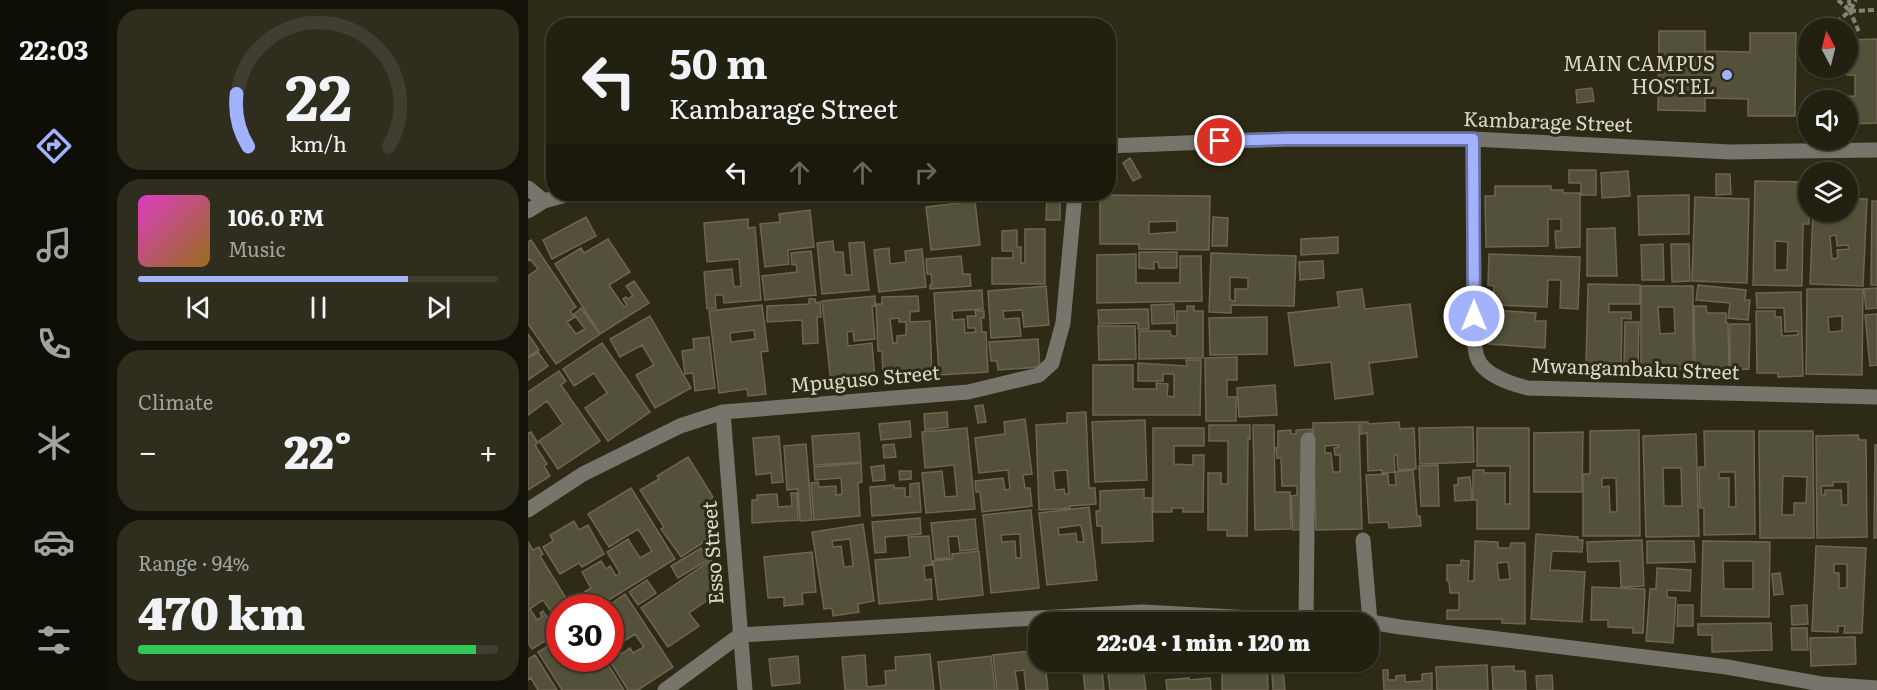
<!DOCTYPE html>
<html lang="en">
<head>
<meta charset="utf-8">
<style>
	body { margin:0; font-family:Literata,serif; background:#2e2d1e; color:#f1f3f6; height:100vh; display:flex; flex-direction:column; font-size:22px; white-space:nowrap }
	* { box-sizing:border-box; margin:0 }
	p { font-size:20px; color:#a2a39f }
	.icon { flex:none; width:33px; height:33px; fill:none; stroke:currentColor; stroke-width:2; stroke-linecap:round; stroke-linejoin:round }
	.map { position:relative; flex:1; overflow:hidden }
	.drawer { display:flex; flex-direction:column; gap:9px; padding:9px; background:#131209; width:420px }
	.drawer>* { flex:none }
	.guide { position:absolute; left:18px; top:18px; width:570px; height:183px; border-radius:24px; box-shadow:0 2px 4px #0004,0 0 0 2px #3f3e30; background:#222010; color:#f1f3f6; overflow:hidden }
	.needle { width:39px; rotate:353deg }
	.tools { position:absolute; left:1270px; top:18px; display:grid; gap:12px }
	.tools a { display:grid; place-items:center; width:60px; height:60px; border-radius:50%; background:#222010; box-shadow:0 2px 4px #0004,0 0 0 2px #3f3e30; font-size:30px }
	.speed { position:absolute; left:18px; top:594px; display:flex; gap:12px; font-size:30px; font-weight:700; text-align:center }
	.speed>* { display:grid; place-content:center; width:78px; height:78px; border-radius:50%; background:#222010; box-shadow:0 2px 4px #0004,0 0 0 2px #3f3e30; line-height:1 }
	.speed .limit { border:9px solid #d22; background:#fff; color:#111 }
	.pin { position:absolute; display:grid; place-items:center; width:51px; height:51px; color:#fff; margin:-26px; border:3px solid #fff; border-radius:50%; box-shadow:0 2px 6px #0007 }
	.me { position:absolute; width:66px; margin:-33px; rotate:0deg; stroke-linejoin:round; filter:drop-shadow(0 0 4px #0008) }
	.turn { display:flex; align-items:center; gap:21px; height:126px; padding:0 24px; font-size:27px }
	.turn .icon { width:78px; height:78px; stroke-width:2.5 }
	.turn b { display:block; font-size:42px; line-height:51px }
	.lanes { display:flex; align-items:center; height:57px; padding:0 24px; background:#0003; justify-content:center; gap:30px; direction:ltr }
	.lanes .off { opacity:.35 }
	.big { font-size:45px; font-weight:800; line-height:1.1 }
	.drawer .tile { flex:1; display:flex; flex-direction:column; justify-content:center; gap:9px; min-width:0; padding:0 21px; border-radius:24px; background:#2e2d1e }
	.drawer .dial { align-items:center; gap:0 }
	.dial svg { height:156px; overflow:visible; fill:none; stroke:#3f3e30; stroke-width:7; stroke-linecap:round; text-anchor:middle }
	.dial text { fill:#f1f3f6; stroke:none }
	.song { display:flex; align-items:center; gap:18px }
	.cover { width:72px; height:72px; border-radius:9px; background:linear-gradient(135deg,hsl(310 70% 55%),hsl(40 70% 35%)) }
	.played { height:6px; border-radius:3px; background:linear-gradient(90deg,#a3b2fd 75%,#3f3e30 75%) }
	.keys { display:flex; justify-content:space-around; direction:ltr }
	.heat { display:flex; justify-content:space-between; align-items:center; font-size:33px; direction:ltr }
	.charge { height:9px; border-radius:4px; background:linear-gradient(90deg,#34c759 94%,#3f3e30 0) }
	.trip { position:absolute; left:500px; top:612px; width:351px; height:60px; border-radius:24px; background:#222010; box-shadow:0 2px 4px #0004,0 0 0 2px #3f3e30; font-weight:800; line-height:60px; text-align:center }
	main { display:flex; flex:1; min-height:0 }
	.tabs { display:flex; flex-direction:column; width:108px; justify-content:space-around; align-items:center; background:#0e0d06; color:#a2a39f }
	.tabs .icon { width:42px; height:42px }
	.tabs .selected { color:#a3b2fd }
	.tabs b { font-size:27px; color:#f1f3f6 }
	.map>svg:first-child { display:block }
</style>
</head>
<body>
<main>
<nav class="tabs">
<b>22:03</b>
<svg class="icon selected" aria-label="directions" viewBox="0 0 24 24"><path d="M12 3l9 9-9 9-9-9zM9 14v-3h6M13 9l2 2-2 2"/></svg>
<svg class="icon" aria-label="music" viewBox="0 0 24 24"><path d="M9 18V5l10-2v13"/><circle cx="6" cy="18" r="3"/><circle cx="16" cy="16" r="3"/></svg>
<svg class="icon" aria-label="phone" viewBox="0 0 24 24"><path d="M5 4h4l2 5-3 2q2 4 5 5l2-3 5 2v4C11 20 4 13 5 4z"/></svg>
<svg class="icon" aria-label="climate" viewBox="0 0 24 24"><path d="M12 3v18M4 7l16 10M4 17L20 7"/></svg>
<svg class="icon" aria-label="car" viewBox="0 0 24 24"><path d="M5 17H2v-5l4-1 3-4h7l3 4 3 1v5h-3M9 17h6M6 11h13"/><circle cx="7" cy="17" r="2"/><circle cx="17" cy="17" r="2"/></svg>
<svg class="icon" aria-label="filters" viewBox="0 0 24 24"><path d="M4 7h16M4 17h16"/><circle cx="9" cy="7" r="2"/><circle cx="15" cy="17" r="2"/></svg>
</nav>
<section class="drawer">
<div class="tile dial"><svg viewBox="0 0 100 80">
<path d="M14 69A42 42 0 1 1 86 69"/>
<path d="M14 69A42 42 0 0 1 8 42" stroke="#a3b2fd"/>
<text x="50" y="56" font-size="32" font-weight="700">22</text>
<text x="50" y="72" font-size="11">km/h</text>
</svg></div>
<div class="tile">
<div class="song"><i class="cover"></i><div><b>106.0 FM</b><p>Music</p></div></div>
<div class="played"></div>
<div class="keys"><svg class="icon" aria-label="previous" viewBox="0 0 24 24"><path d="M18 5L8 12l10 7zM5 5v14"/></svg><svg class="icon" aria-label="pause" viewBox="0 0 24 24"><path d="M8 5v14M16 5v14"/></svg><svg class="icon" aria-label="next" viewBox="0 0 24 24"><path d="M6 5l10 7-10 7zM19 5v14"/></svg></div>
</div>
<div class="tile"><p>Climate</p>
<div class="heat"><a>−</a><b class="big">22°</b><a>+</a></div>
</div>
<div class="tile"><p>Range · 94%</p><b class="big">470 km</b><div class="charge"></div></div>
</section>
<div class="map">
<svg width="1349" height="690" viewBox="0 0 1349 690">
	<rect width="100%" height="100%" fill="#2d2a15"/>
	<path fill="#54513a" stroke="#6b6750" stroke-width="1.5" fill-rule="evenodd" d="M1131,31H1177V51L1222,52V33H1268L1267,116H1220V99L1177,98V111L1130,110Z
		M1349,39V123L1320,124V100H1295V97L1327,96V75H1319L1320,40Z
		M1064,88L1066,101L1049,103L1048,90Z
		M602,158L613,177L605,181L595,163Z
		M1041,170H1068V195H1053V183H1041Z
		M1100,171L1102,196L1074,198L1073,173Z
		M1188,174H1202L1203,194L1188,195Z
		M1227,181L1281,182V224H1275L1274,286L1225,285ZM1247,241L1260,242L1259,270H1247Z
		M967,186H1023V190H1035V193H1052V247L1028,248L1027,231H1033V219H1020V246L958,247L957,196H967Z
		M519,194H532V220H518Z
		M572,195L682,196L681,250L611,249V244H572ZM649,221V232L621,234V222Z
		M1161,195V234L1111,235L1110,196Z
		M1167,197L1221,199L1219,283L1164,281Z
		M1320,198L1339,199L1335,286L1282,284L1285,212H1320ZM1308,235L1309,246L1320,245L1321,249L1309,250L1310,258L1304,259L1302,236Z
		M447,201L452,245L403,250L398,207Z
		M1344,201H1349V285H1343Z
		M282,210L286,247L260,250L261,264L237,267L232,224L252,222L251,214Z
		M58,217L68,236L24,259L15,240Z
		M685,217L700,218L699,246H684Z
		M220,219V228L227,227L233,300L196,303L195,295H187L188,308L179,309L176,272L204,269L206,287L213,286L211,259L179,262L176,223Z
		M1087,228L1089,276H1059V229Z
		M497,229H517V284H464V258H485V251H474V231L489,230V247H493V263H497Z
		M810,237V253L773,255V239Z
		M80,239L102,272L81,285L96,307L99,305L95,299L98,297L100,299L105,296L98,286L106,281L121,303L72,334L27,264L53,248L56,253Z
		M3,240L48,307L42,311L47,317L39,322L48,334L57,329L46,314L53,308L72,334L28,364L0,324V276L10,269L2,259L0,261V242Z
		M305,241L306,252H315L317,275H324L321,243L336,242L341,290L294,294L289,243Z
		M1135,244L1136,280H1114L1113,245Z
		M1143,244H1161L1162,281L1144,282Z
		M361,248L362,264L378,262L377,251L394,249L398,287L351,292L346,250Z
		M283,251L288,295L237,300L234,276L269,272L268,264L264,265L263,253Z
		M611,252H649V268H631L630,262H626V269L611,268Z
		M683,253L768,256L766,306L703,305V313L681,312ZM702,277L720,278V289H707V301L702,300Z
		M608,254V283H652V256H673L674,301L569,303V255Z
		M961,254L1052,257L1050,309L1032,308L1033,280H1020L1019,307L965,305L966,286L960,285Z
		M433,256L435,274H442L443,286L402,289V285H404L403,274H399L398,259Z
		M795,261L796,278L772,280L771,262Z
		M1060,284L1112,285V304H1081V312H1103V319L1094,318L1093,370L1058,366Z
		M1170,285L1218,290L1217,300H1222L1220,320L1200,318L1202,303L1168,300Z
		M518,286L521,325L496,327L494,310L475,311L476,319L491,318L493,336L463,338L460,291Z
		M1113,286H1165V369H1113ZM1130,307H1146L1147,333L1132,334Z
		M1349,288V308L1338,309L1336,289Z
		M834,289L837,309L882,304L889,357L841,363L845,394L807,399L803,362L767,366L760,313L811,307L809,292Z
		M1279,289H1335L1334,375L1278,374ZM1314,316V331L1301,332L1300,317Z
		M454,290L455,309L424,311L425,320L436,319L437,333L448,332L447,328H440L439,316H448L447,311H456V318H453L454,332H458L460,372L411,375L406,293Z
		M1273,292L1275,376L1250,377V373H1229L1228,311H1247V317H1253L1254,336L1270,335V331L1257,332L1256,308H1229L1228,293Z
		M347,296V306H344L347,339L326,341L325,331L319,332L320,346L344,343L347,379L303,383L294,301Z
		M390,296L391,311L382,312V322L402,321L404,376L355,378L354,351H350L348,304H354V297ZM371,318V322H378V335L369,336V343H365L362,319Z
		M281,299H287L288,303L292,302L293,317H289L290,343L275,344L274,320L239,322V306L281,304Z
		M646,304L647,323L624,324L623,305Z
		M234,305L240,351L233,352L238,394L220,396L219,389L191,393L181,311ZM226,330L227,339L203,342L202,333Z
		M659,306H666V311H675V358L611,359V331H642L643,336H649V311H659Z
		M1166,306H1178L1179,313H1198V323H1200L1201,367H1202L1203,375L1184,376V368H1167Z
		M620,309L621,329H610V323L571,324L570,310Z
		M964,310L1008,313L1007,321H1018L1017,348L961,344Z
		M1349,314V365L1342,366L1337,315Z
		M122,316L163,388L127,408L108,375L126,365L114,345L92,357L82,339Z
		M739,317V354L682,355L681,318Z
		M1097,322H1111L1110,366H1096Z
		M1202,324H1222L1221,369L1206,370V366H1202Z
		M570,326H607L608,359L571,360Z
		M0,334L11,350L0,357Z
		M181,337L187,388L167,391L165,373L157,374L154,351L166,349L165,339Z
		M510,339L512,367L470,370L469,361H463L461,342Z
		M74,343L122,412L80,441L57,408L79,393L66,373L46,386L35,369Z
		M10,352L20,366L0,380V358Z
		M709,357V380H699V397H708V421H678L677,358Z
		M658,360H673L672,415H565V365H605V389H629L628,383L640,384L639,396L646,397V374H635V381H610V363L659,366Z
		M31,371L38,381L33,385L72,441L30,469L11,441L35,424L19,401L0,415V392Z
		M747,385L749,415L711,417L709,388Z
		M455,405L458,422L450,423L447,406Z
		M419,412L420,427L397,430L396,414Z
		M558,412L561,488H567L568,504L542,506V508L511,510L508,425L539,423V413ZM539,470L541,494H537L536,489L527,490L525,471Z
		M497,419L504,474L495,475L497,488H502L504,506L454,512L452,492H448L447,481L475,478L477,490L482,489L480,470L451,473L447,438L477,434L476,422Z
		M617,420L619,480L567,482L564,422Z
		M382,421L383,437L353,440L351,424Z
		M831,422L834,529L788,530L785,423ZM811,445V447L806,448L807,455H812V472H805L803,453H797V446Z
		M833,422H840V424L871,422L872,429L886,428L888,469L870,470L869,455H866L867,472L854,473V470L840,471L839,433L833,434Z
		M681,425H722V439L720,438L719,536H699V530H680V473H693V484H700V441H681Z
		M725,425H746L747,492H762L763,529L727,530Z
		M945,427L946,462L892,464L891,428Z
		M439,428L447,509L398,513L394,473L414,471L417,497L429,496L426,465L397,468L394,432Z
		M625,428H676V446H646V464L665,465V455H676L675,512H655V508H644V512H625Z
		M949,428H1001V529H949V500H945V470H956V473H977V504H982V466H949Z
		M784,429L778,529L765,530L763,496L769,495V486H754L753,458H749L748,448L750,447V431L763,430V434H768V430Z
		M1111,430L1112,536H1055V474H1062V431ZM1074,478H1088L1089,512H1082L1081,486L1074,487Z
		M1176,431H1226L1227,534L1176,535V508H1172L1171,467H1177ZM1191,472H1207L1208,507H1201V478H1191Z
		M1231,431H1285L1286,538H1232ZM1255,476L1279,477L1278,503H1266V515H1254Z
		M3,432L10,443L7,445L19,464L16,466L22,476L0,490V433Z
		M1055,432L1054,492H1006V433Z
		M331,433L333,462L286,465L284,436Z
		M1168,434L1171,536L1118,537L1115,436ZM1135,468H1153L1154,506H1136Z
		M1330,435L1331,440H1338L1339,537L1289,538L1288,436ZM1305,482H1320V505H1314L1313,490H1297V495H1294L1293,486H1305Z
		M251,436L255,482L244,483L243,473L228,475L225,438Z
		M278,444L284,520L272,521L270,489L259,490L256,446Z
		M366,444L368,457L356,458L355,445Z
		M1347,445H1349V538H1346Z
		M160,457L185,497L177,503L182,511L180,513L190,529L180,535L182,538L153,557L133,529L136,527L112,490L131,479L129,476Z
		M333,463L334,482L330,483L332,516L286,520L283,483L290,482L291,487L308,486V495L314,494L313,478L287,480L286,467Z
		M356,465L357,480L345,481L343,467Z
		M910,465L911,506H893L891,466Z
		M885,470L889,516H892L893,526L861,528L860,522L841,523L838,475L860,474L861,485H868L867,472Z
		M371,471H383V479L372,480Z
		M942,477L944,500L927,501L926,485H930V478Z
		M391,483L393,512L344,516L342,487L366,485V488H377V497H382V484Z
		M103,488L147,559L68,608H48L43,600L63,588L54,572L73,561L78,569L82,566L88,576L92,573L79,552L100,539L112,558L124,551L110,529L81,547L60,514Z
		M616,489V498H624L625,541L574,543V526H569L568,511H572V491Z
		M263,493H269L270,520L224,523V500H229V495L249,494L250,507L264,506Z
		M561,507L569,580L519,585L511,513ZM553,525L556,542H549L548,533L531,535L530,528Z
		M503,510L511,588L463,593L455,515ZM492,534L493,558H488L487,541L474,542L473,535Z
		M392,518L393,534L357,537L358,552L347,553L344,522Z
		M447,519L450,549L432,551L430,536L420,537L422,558L407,559L403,523Z
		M46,521L51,530L60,525L76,554L54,567L51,563L32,574L15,547L25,541L22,535Z
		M335,524L346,601L330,604L331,612L305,616L304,608L296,609L284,532ZM322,539L325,566L316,567L313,546L305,547L304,541Z
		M1008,534L1050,537V540H1055L1054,552L1024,551L1022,570L1057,572L1054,622L1003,619Z
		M401,536L404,565L396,566L397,580L403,579L404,599L351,604L347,560L382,557L380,537Z
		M1114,540L1116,586L1093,587L1092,561L1060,562L1059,542Z
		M947,541L970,542V548H982L983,543H997V624L974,623V619H919V610H931V593H922L921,581H919V565H933V560L941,561L940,581H946ZM980,562L982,579L971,580L969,563Z
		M1119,541H1166L1167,562L1119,563Z
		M1175,541L1242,542L1241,617L1173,616ZM1195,561H1225V589H1196Z
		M1,543L5,550L11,547L15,554L12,556L44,608H32V632L4,649L0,643ZM15,600L25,614L19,617L15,611L12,613L14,617L9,620L2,609Z
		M1288,546L1338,548L1334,633H1316L1317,626H1310V632L1284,631ZM1306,564H1319V588H1311V573H1306Z
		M173,548L180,560L150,578L143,566Z
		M451,551L455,595L410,600L405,561L424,559V554Z
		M284,552L288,592L274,593L275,604L256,606V597L240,598L236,557Z
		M183,560L194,577L186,582L193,591L161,613L171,626L140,647L113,608Z
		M1129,568L1163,570L1162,591L1139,590V597L1148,598L1145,643L1118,641L1122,589H1128Z
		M1252,573L1255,594L1246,595L1244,574Z
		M119,580L128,593L110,605L101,592Z
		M1064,587L1117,589L1115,633H1105V628L1080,627V620H1063Z
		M97,594L145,667L110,690H100L80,658H82V608H77ZM107,634L116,647L105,653L102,648L93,654L88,646Z
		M1150,605H1165V626H1149Z
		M1279,605L1280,624L1264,625L1263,606Z
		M1243,623L1244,650L1184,652V635H1170V624Z
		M1263,628H1279L1280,650H1264Z
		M1327,637L1328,664L1283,666L1282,638Z
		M32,639V658H51L41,665L44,670L53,663L61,675L67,670L60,658H62L67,667L76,661V658L96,690H34L10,652Z
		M510,650V662H517L520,690H498L496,670L487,671L490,690H469L465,655Z
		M402,654L406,690H317L314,657L337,655L339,687L358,685L357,671L368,670L367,657Z
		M7,655L29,690H10L3,678L0,680V659Z
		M270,656L272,683L244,686L241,659Z
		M463,656L467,690H413L410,662Z
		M605,662H614L618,690H582L579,665Z
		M686,662H710V668H719V662H739L740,690H694V667L686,668Z
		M959,665L960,690H909L908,667Z
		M986,666V671H997L998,690H965L964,667Z
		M574,669L576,690H557L555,670Z
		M855,670H860V680H868V676L877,675V682L894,681V674L904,673V690H856Z
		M755,671L757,690H745L744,672Z
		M1024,675L1025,690H1009L1008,676Z
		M661,678L662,680L682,678L683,690H639L638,680Z"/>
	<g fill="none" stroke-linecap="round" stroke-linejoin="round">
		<path stroke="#848271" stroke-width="4" stroke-dasharray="6 3" stroke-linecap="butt" d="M1310,0L1322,11L1328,0
			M1321,0L1322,11L1331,32
			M1301,28L1322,11L1349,10"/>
		<path stroke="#77756b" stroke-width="15" d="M945,139L946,338C947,344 947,351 949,357C955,375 983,384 1000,388L1349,397
			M580,146L759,139H945L1202,152L1349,150
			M0,188L16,201
			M0,211L16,201L41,194
			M195,412L217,690
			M0,510L55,474L152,426L195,412L440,392L511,375L524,363L535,323L547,194
			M835,540L842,622
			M778,621L780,440
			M137,690L212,635L614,612L778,621L842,622L872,627L1199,667L1293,684L1349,688"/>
	</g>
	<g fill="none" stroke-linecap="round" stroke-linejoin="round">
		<g stroke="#6a74a4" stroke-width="15">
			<path id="route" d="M692,141L759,139H945L946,316"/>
		</g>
		<use href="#route" stroke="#a3b2fd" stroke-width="10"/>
	</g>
	<circle fill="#a3b2fd" stroke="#2d2a15" stroke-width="2" cx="1199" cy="75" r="6"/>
	<g text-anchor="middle" stroke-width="6" stroke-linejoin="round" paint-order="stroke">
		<g font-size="20" fill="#dad8cb" stroke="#2d2a15" text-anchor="end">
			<text x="1187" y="71">MAIN CAMPUS<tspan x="1187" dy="23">HOSTEL</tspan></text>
		</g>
		<g font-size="20" fill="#dad8cb" stroke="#2d2a15">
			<text transform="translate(1020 122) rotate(2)" y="7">Kambarage Street</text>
			<text transform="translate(1107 369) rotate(2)" y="7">Mwangambaku Street</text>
			<text transform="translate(337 379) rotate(-5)" y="7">Mpuguso Street</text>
			<text transform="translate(185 553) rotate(-94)" y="7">Esso Street</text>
		</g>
	</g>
</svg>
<div class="tools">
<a><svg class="needle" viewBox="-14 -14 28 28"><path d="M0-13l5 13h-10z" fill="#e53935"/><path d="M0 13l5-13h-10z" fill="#a2a39f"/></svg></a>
<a><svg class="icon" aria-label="sound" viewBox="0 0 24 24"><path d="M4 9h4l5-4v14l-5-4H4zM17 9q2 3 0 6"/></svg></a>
<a><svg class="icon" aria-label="layers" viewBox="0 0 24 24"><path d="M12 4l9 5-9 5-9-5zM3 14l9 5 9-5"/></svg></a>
</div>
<div class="speed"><div class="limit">30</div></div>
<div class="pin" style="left:692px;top:141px;background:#d93025"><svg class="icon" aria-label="arrive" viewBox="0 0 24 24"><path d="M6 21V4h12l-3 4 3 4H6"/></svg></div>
<svg class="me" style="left:946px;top:316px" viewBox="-20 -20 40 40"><circle r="17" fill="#a3b2fd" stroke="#fff" stroke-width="3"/><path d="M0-11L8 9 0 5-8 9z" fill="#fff"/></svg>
<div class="trip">22:04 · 1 min · 120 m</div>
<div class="guide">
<div class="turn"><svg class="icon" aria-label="left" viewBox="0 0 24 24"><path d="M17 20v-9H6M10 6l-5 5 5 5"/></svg><div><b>50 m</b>Kambarage Street</div></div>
<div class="lanes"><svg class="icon" aria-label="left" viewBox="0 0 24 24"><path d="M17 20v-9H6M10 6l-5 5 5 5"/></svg><svg class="icon off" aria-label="ahead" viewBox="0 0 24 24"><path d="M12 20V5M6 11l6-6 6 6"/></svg><svg class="icon off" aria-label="ahead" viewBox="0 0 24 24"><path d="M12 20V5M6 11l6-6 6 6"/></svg><svg class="icon off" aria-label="right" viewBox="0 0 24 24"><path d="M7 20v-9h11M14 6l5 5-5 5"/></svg></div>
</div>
</div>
</main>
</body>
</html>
